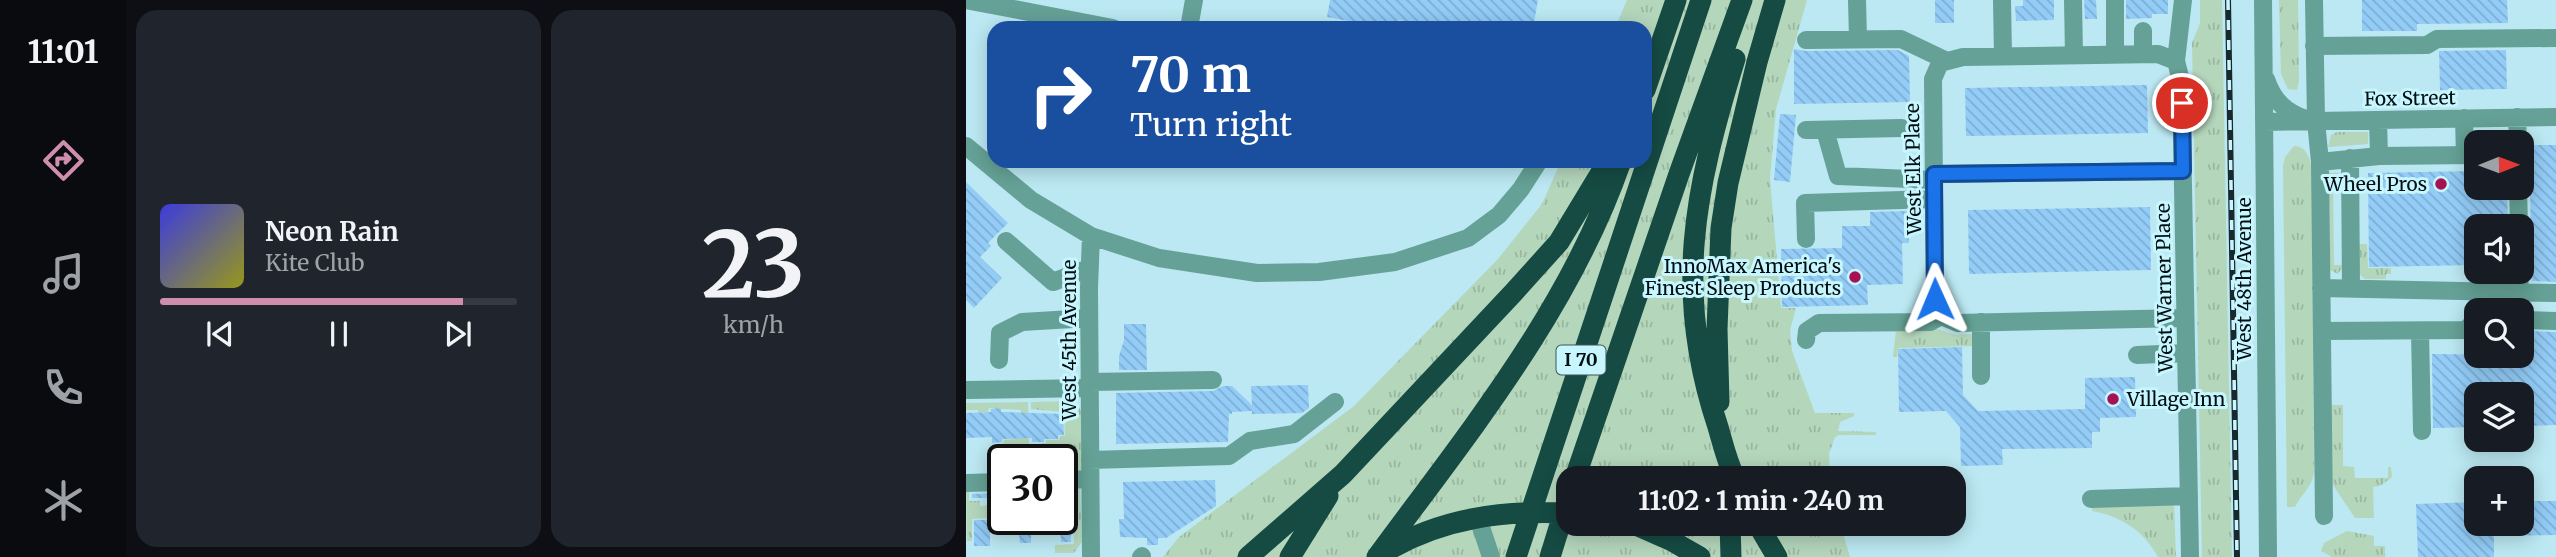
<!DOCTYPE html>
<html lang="en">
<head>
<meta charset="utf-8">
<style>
	body { margin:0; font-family:Merriweather,serif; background:#20242c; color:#f1f3f6; height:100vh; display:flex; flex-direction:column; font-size:26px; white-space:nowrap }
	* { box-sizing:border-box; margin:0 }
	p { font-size:23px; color:#9ea1a6 }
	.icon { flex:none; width:38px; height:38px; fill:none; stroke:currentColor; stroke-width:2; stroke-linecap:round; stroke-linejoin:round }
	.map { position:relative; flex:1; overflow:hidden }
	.details { display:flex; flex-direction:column; gap:10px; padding:10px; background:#0d0f14; width:840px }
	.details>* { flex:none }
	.top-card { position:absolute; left:21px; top:21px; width:665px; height:147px; border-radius:21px; box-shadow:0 4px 18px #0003; background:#1a4fa0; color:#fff; overflow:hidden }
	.needle { width:46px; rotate:89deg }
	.fabs { position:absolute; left:1498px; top:130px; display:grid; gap:14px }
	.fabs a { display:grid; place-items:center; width:70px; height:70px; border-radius:14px; background:#171b24; box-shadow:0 4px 18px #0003; font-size:35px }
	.speed { position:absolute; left:21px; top:444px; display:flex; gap:14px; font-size:35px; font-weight:700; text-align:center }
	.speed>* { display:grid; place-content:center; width:91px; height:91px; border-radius:50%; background:#171b24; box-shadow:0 4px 18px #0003; line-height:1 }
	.speed .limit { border:4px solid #111; border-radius:10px; background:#fff; color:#111 }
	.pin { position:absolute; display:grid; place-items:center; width:60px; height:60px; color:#fff; margin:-30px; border:4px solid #fff; border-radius:50%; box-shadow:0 2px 7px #0007 }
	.me { position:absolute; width:77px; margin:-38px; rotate:359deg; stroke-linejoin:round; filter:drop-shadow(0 0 5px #0008) }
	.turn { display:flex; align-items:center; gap:24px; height:147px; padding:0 28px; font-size:32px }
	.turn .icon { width:91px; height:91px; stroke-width:2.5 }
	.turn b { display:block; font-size:49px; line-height:60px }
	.details .card { flex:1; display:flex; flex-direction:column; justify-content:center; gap:10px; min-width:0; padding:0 24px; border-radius:21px; background:#20242c }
	.details .dial { align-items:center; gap:0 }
	.dial b { font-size:91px; line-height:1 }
	.song { display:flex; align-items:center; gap:21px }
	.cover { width:84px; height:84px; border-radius:10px; background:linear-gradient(135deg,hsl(240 70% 55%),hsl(60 70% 35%)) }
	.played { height:7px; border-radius:4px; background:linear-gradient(90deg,#cf8ead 85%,#363941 85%) }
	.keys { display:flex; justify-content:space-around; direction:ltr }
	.details .tiles { flex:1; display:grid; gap:10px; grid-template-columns:repeat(2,1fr) }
	.trip { position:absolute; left:590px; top:466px; width:410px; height:70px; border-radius:21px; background:#171b24; box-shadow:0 4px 18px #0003; font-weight:700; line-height:70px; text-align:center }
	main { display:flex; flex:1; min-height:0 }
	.menu { display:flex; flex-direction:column; width:126px; justify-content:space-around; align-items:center; background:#090b0e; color:#9ea1a6 }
	.menu .icon { width:49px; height:49px }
	.menu .on { color:#cf8ead }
	.menu b { font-size:32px; color:#f1f3f6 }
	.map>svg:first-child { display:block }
</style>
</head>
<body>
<main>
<nav class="menu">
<b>11:01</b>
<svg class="icon on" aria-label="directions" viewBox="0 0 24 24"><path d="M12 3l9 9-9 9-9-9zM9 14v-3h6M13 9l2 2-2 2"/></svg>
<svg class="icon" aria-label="music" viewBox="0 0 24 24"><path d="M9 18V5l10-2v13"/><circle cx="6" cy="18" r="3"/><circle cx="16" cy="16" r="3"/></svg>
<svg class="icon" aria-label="phone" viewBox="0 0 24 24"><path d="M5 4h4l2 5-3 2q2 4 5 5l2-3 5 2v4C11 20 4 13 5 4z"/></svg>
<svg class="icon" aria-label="climate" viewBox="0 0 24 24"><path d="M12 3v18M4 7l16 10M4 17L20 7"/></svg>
</nav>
<section class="details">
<div class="tiles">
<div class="card">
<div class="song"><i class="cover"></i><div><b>Neon Rain</b><p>Kite Club</p></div></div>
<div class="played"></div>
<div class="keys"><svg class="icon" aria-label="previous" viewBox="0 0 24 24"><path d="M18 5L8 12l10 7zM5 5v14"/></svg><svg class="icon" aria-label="pause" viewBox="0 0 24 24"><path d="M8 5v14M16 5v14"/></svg><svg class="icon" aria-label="next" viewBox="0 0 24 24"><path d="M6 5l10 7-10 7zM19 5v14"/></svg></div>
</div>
<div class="card dial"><b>23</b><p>km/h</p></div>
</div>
</section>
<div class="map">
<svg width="1590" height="557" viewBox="0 0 1590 557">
	<defs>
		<pattern id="grass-tufts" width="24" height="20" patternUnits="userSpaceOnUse" patternTransform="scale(1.75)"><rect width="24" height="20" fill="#b4d6bb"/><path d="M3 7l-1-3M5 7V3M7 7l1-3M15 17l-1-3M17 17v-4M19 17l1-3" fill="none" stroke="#99b6a0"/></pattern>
		<pattern id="building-back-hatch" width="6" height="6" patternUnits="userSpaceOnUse" patternTransform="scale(1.75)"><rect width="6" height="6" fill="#93ccf7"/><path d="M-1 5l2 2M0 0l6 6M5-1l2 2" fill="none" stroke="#7daed3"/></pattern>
	</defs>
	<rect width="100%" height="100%" fill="#bbe8f2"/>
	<path fill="url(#grass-tufts)" d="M661,0H841L810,109L804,178L815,308H830L824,330L826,351L849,413H888V416L874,422L872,431L910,432V435H873L869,437L863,454L864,478H602V523H874L884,557H197L213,537L388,406L532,259L576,204L595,161H679V28H649Z
		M1234,0H1256L1266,557H1236L1226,43L1234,23Z
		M1313,0H1332L1333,81L1331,90L1322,89L1315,74Z
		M1371,132H1402V144L1362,147L1365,135Z
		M1328,146C1341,146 1344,159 1346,170L1348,473C1345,489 1335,494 1329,507H1321L1317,166L1319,157Z
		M1363,173H1372L1378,179L1377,184H1367L1368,265H1378L1372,274L1364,270Z
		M1391,244H1401L1402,268H1425V274H1420V279H1399L1392,273Z
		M971,329L991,335L1006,334L1007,346L932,348L931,357H927L930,330Z
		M110,401L116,413L117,476L96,477V460H55V448L75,447L76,443H80V440H93L94,436H99L98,412L65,409V402Z
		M62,402L63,447H50L53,449L54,460H37V476H35L32,467L26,466V446L37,445L38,440L51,439V432L55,431V410L23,408L22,412H12V410H0V403Z
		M1364,405H1377V466L1388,467L1389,478H1422V467H1425L1426,477L1414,486L1407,487L1408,518H1389L1365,482Z
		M114,484L116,542L108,553H89V545L108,544L107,510L96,509V485Z
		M0,488H3V501H14V506L23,505V518L6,519V541H1Z
		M1208,503L1210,557H1192C1178,531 1155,516 1126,511V504Z
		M1381,531L1408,536V546H1419V557H1366L1355,551L1358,543Z"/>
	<path fill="url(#building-back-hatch)" d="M364,0H572L567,28H457V24L432,20L431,28H382L383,21L361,17Z
		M969,0H988V23H969Z
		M1057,0H1088V20L1050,21L1049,6H1057Z
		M1118,0H1130L1131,19H1119Z
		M1160,0H1202V14H1186V18L1160,19Z
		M1396,0H1541L1542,23L1451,24V31H1396Z
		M828,49L840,51L932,50L943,56L944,102L828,104Z
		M1540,50L1541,89L1474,90L1473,51Z
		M1181,85L1182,133L1000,136L999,88Z
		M814,114L830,115L824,182L808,180Z
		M1563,145H1590V282L1566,281Z
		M1510,171V187H1541L1542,226H1510V265L1403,267L1402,173Z
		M0,182L42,223L22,243L25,246L14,257L36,278L8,308L0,300Z
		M1184,207L1185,270L1003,274L1002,210Z
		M942,211L943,243H936L937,284L901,285L902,305L816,307L815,249L876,248V226H904V212Z
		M158,324H180L181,370H153V356L158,340Z
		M1556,331L1590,332V425L1556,426V394H1510V427L1467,428L1466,354L1556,355Z
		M996,347L997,395L1012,411L1119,409V378L1169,377L1170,417L1134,418V432H1126V448L1036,449L1037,465L995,466L994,427L980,411L933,412L932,349Z
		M342,385L343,408L336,413L286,414V411L266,412V414H263L262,442L150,444V393L247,391L257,386H266L286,405L285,386Z
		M35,408V412L97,414L98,435H92V439H78V442H66V438L36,439V442L26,443V437L0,438V413L25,412V409Z
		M249,480L250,506L200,538H192V545H181V538L154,537L153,519H158L157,482Z
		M33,493V496H23V498H6V494Z
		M1556,501H1590V535L1528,536V557H1452L1450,504L1510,502V523H1556Z
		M8,520H24V546H8Z
		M94,520H104L105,542H95Z
		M52,522H65V543H54Z"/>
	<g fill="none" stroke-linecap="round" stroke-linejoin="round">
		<path stroke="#65a196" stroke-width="18" d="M0,0L147,28
			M891,0L892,39
			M1036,0L1037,56
			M1107,0L1108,55
			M1149,0V54
			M1297,0L1302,557
			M1348,0L1350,121L1354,162L1358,516
			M223,28L228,0
			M1177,31V54
			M840,40L935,39L979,60
			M1348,46L1461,45L1471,39L1590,38
			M1210,61L1215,81L1224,557
			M1210,61L1217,0
			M1300,79C1307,100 1319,112 1340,119
			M1551,117L1552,142
			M1498,118L1499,155
			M1412,120L1413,156
			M1298,122L1590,117
			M840,130L936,128
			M859,130L872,176L968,180
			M0,146L65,200L125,236L123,288L125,557
			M1384,158L1385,288
			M1354,162L1413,156L1510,155
			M968,174L1217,171
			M1552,187L1553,226
			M125,236L193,258L291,273L353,272L429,262L502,238L533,215L555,189L573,161
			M840,239L839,203L968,199
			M40,241L87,282L123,268
			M1553,271L1554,294
			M1355,288L1590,293
			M975,316L969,299L967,79L974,63L997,57L1192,54L1210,61
			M975,316L992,323L1219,318
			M1556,320L1590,321
			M1015,322V376
			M1356,331L1500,330L1510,319
			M1454,331L1456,431
			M840,340L841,331L853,323L964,322L975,316
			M1171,355L1220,353
			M33,360L34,333L56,322L123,318
			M123,382L247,380
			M0,390L123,388
			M124,460L263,456L284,441L328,434L369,402
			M96,480L124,479
			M0,483L37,482
			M1125,499L1223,496
			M512,518L525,557
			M175,557L176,556"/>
		<path stroke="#154b43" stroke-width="21" d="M769,59C728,191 707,292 752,427C757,444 761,462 769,478
			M679,90L710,0
			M753,402L751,329L755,228L762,183L791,62L809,0
			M609,478L713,174L776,0
			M665,523L706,541L734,557
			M764,523L765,557
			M791,523L811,557
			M419,552C475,518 538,510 602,513
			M282,557L377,474L548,292L593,242L642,161
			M324,557L362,496
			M411,557C503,432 604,309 655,161
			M550,557L735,0
			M584,557L601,502"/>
		<g stroke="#18292e" stroke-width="6">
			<path id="rail" d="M1262,0L1271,557"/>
		</g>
		<use href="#rail" stroke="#c7f6ff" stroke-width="3.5" stroke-dasharray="10" stroke-linecap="butt"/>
	</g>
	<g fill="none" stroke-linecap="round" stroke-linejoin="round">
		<g stroke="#114b97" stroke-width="18">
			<path id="route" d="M969,299L968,174L1217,171L1216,103"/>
		</g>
		<use href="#route" stroke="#1a73e8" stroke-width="12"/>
	</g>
	<g fill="#a51354" stroke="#c7f6ff" stroke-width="2.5">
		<circle cx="1475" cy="184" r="7"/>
		<circle cx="889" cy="277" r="7"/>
		<circle cx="1147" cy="399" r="7"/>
	</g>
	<g text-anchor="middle" stroke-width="6" stroke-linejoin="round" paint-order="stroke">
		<rect fill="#c7f6ff" stroke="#3c5459" stroke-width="2" x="590.5" y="345.5" width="49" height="29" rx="5"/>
		<g font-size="18" font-weight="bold" fill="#010e12">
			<text x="615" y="366">I 70</text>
		</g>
		<g font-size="19" fill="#010e12" stroke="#c7f6ff">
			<text transform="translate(1444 98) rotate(-1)" y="7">Fox Street</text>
			<text transform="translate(947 169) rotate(-91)" y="7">West Elk Place</text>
			<text transform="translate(1278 279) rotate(-90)" y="7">West 48th Avenue</text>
			<text transform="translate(1198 288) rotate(-91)" y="7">West Warner Place</text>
			<text transform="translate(103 340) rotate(-90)" y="7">West 45th Avenue</text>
		</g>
		<g font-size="19" fill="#010e12" stroke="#c7f6ff" text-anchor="end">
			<text x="1461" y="191">Wheel Pros</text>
			<text x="875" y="273">InnoMax America's<tspan x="875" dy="22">Finest Sleep Products</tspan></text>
			<text x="1161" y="406" text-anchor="start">Village Inn</text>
		</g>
	</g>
</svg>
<div class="fabs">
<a><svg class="needle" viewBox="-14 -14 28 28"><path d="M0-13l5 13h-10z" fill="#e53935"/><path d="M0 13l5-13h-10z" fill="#9ea1a6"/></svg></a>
<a><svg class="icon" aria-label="sound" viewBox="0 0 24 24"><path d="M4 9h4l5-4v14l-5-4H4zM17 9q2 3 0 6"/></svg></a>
<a><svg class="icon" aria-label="search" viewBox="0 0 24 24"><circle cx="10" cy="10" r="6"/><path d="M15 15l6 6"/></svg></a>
<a><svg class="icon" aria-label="layers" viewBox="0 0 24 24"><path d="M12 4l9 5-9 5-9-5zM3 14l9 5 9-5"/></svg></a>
<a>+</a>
</div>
<div class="speed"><div class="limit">30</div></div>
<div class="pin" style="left:1216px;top:103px;background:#d93025"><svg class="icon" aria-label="arrive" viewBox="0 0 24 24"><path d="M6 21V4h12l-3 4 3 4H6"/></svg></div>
<svg class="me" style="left:969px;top:299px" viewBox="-20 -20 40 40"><path d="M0-17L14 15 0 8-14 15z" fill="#1a73e8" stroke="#fff" stroke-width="4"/></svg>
<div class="trip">11:02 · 1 min · 240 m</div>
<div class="top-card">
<div class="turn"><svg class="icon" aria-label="right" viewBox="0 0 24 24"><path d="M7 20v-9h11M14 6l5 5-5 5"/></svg><div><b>70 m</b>Turn right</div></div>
</div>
</div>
</main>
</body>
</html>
